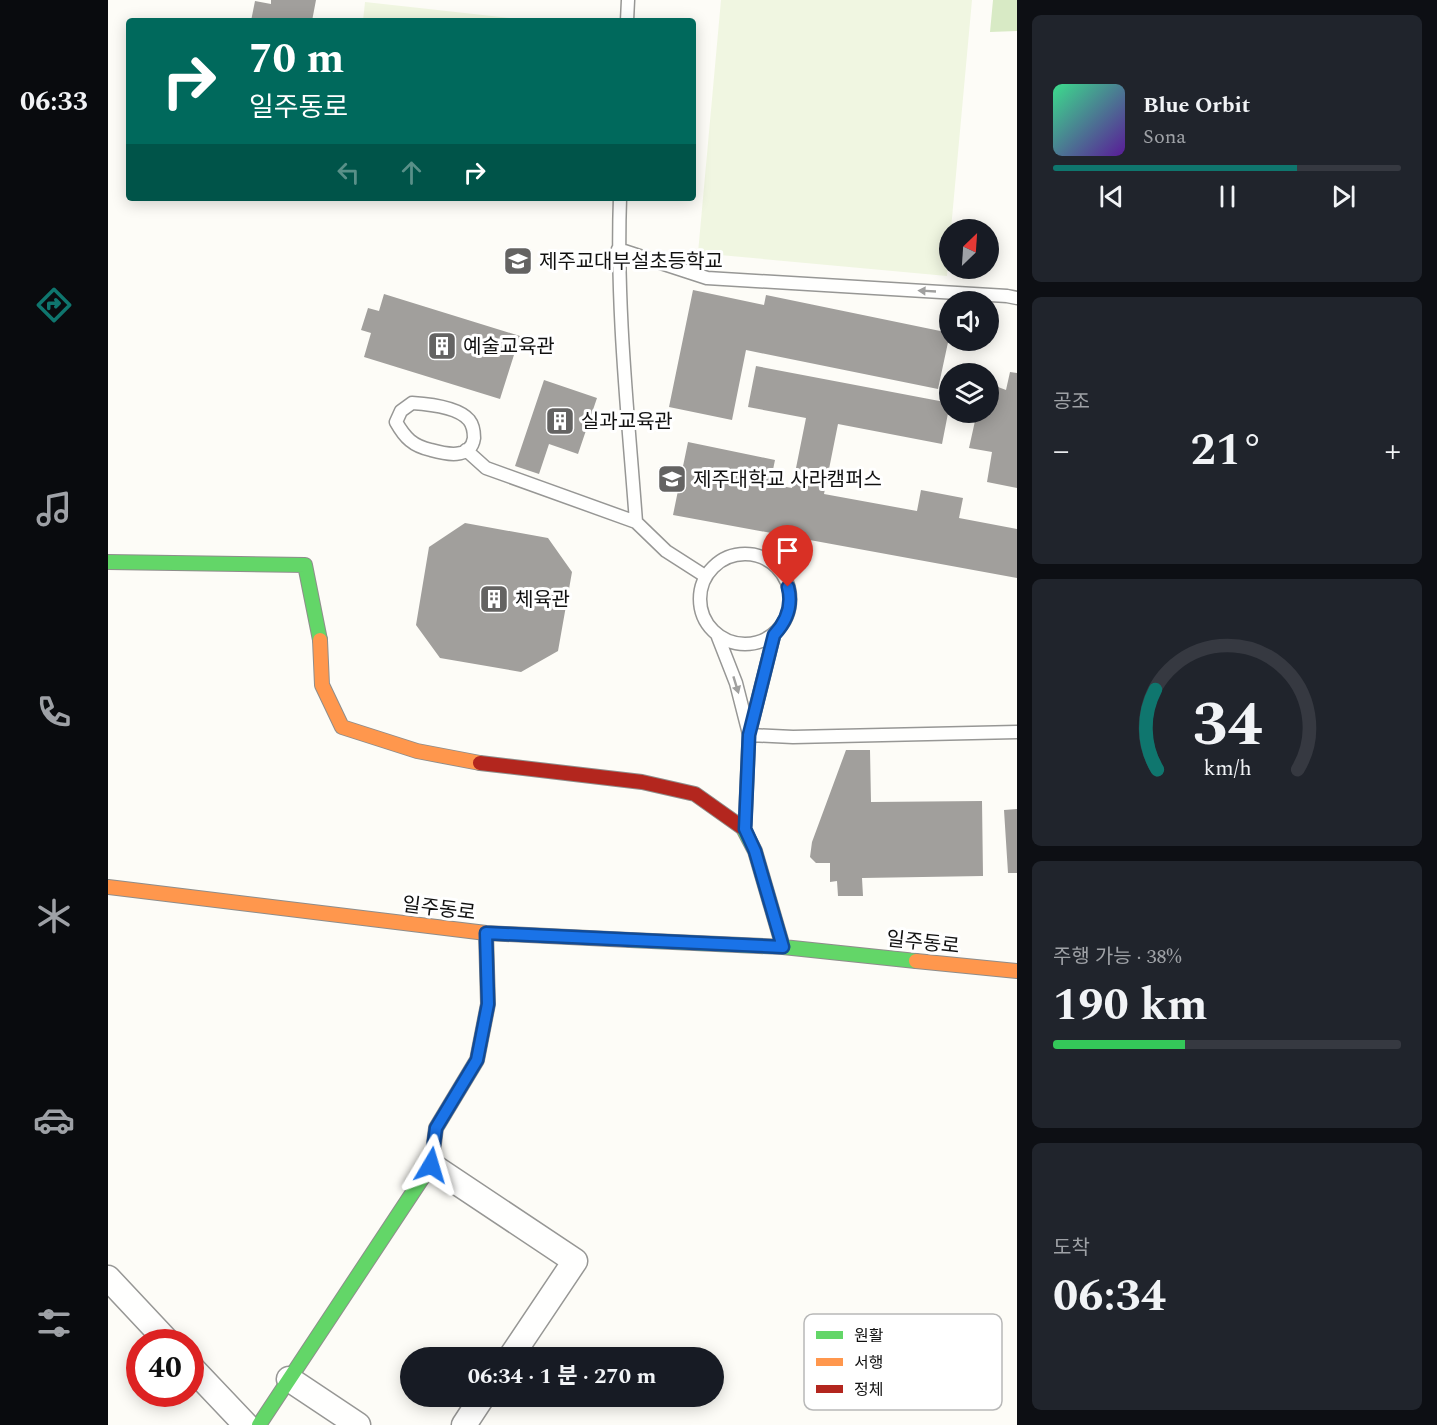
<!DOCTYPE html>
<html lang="ko">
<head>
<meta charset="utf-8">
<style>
	body { margin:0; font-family:Spectral,"Noto Sans KR",serif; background:#20242c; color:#f1f3f6; height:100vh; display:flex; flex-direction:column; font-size:22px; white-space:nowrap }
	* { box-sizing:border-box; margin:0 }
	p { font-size:20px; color:#9ea1a6 }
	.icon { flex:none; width:33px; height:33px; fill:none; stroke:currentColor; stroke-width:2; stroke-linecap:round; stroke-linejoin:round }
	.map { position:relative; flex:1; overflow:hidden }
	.details { display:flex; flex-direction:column; gap:15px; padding:15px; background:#0d0f14; width:420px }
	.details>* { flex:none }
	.guide { position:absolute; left:18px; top:18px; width:570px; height:183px; border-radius:6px; box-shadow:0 3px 15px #0003; background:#00695c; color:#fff; overflow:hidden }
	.needle { width:39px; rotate:25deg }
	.controls { position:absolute; left:831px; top:219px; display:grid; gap:12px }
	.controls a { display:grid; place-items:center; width:60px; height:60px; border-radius:50%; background:#171b24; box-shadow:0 3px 15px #0003; font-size:30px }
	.speed { position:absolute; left:18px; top:1329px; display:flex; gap:12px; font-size:30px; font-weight:700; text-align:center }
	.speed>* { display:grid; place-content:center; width:78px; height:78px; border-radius:50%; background:#171b24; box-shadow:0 3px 15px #0003; line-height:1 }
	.speed .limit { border:9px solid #d22; background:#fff; color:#111 }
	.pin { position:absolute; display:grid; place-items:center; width:51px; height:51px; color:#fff; margin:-62px -26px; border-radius:50% 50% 50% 0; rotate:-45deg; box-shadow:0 0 6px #0007 }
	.pin .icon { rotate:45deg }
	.me { position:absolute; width:66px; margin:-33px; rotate:7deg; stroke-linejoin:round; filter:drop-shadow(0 0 4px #0008) }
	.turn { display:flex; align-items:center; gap:21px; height:126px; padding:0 24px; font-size:27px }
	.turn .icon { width:78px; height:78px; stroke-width:2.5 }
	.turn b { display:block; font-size:42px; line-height:51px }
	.lanes { display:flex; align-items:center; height:57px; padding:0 24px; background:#0003; justify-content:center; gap:30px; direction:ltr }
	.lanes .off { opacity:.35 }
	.big { font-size:45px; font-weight:700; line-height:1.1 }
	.details .widget { flex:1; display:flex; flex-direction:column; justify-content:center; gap:9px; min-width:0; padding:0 21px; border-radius:9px; background:#20242c }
	.details .dial { align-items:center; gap:0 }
	.dial svg { height:156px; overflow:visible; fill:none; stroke:#363941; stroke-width:7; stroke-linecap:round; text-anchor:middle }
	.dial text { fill:#f1f3f6; stroke:none }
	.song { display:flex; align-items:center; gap:18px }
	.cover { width:72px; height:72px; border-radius:9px; background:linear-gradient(135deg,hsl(150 70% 55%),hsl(270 70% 35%)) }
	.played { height:6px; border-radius:3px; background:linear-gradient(90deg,#0f766e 70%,#363941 70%) }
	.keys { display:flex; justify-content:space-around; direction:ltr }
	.heat { display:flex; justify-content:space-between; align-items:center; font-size:33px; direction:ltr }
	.charge { height:9px; border-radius:4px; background:linear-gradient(90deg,#34c759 38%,#363941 0) }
	.trip { position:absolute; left:292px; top:1347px; width:324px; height:60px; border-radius:30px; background:#171b24; box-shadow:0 3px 15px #0003; font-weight:700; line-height:60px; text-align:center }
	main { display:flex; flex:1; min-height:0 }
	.tab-bar { display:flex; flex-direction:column; width:108px; justify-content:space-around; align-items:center; background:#090b0e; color:#9ea1a6 }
	.tab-bar .icon { width:42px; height:42px }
	.tab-bar .current { color:#0f766e }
	.tab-bar b { font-size:27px; color:#f1f3f6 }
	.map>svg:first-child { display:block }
</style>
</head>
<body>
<main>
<nav class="tab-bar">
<b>06:33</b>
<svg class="icon current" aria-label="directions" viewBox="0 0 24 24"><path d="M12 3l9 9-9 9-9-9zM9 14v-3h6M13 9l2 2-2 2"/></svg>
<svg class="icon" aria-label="music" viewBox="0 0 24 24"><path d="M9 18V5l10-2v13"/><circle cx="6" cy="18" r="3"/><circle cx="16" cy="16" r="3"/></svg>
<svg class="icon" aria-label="phone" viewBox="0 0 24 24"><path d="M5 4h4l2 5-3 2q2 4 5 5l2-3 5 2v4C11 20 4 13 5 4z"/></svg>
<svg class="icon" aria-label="climate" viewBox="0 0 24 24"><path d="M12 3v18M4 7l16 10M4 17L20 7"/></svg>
<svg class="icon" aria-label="car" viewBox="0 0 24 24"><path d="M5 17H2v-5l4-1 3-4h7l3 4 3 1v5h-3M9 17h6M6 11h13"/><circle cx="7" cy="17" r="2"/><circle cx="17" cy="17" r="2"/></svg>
<svg class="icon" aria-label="filters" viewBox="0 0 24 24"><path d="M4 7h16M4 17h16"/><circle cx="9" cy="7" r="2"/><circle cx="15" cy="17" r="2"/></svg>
</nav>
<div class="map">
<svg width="909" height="1425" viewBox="0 0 909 1425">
	<rect width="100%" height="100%" fill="#fdfcf7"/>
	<path fill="#d8eac5" d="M885,0H909V31L882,32Z"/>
	<path fill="#f0f6e1" d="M613,0H864L843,229L842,230L839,276L590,253Z
		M257,2L429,21H255Z"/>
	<path fill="#a19f9c" d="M163,0H208L204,21H143L147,1L163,4Z
		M585,290L656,305L658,295L842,333L830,389L638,350L624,420L561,407Z
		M276,294L412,336L392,399L256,357L263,333L253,330L260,308L271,311Z
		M648,366L842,403L834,444L730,424L716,494L809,511L813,490L855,498L851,518L909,529V578L565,515L580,442L667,460L662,484L684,488L698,418L640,407Z
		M902,372L909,373V488L879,482L884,452L861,448L869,412H880V400L884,401L881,393L884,388L890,387L898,390Z
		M436,380L489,398L470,454L441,444L431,474L407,466Z
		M357,523L440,538L464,572L450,651L413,672L332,658L308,625L321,547Z
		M738,750H762L763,802L874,801L875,876L754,878L755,896H730L729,881L722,882V863H708L702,857L704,842Z
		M909,809V873H900L896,810Z"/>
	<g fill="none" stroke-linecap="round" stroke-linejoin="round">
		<g stroke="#979795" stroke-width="15">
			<path id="lane" d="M519,21L520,0
				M512,198C508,306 520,414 528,522L558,551L597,576
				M510,249L599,278L899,296L909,298
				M304,403C320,404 350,407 361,420C365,425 366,432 366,438C363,460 337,454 323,450C305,446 297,438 288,422L293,411Z
				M358,450L378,468L528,522
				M592 599a45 45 0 1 1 90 0a45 45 0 1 1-90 0Z
				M610,637L628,683L641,734
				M641,735L685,737L909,732
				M637,825L641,735L666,635"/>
		</g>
		<g stroke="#979795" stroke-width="27">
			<path id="street" d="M323,1165L467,1261L402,1358
				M0,1278L60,1342
				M82,1366L138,1425
				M181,1379L250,1425
				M356,1425L375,1396"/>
		</g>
		<g stroke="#8e8d8b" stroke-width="16">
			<path id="fast" d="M0,562L197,565L212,640
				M635,828L647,851L675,947
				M522,940L675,947L808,961
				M151,1425L323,1165L324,1159"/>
		</g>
		<g stroke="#8e8d8b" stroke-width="16">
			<path id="slow" d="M212,640L214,685L234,727L309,751L372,763
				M0,887L378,933L522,940
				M808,961L909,971
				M324,1159L328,1128L369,1060L380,1004L378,933"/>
		</g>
		<g stroke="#8e8d8b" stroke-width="16">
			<path id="jam" d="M372,763L534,782L587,794L635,828"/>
		</g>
		<use href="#lane" stroke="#fffffe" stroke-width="12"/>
		<use href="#street" stroke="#fffffe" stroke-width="24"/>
		<use href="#fast" stroke="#63d668" stroke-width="14"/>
		<use href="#slow" stroke="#ff974d" stroke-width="14"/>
		<use href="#jam" stroke="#b3261e" stroke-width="14"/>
	</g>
	<defs><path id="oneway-solid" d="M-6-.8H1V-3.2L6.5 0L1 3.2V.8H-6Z" transform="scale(1.5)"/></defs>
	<g fill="#a0a09f">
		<use href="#oneway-solid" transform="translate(819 291) rotate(-177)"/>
		<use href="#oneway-solid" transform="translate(628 685) rotate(73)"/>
	</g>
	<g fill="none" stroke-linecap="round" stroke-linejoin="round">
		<g stroke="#114b97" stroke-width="15">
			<path id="route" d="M323,1165L328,1128L369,1060L380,1004L378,933L675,947L647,851L637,829L641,735L666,635C679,621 685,606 680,587"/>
		</g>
		<use href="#route" stroke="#1a73e8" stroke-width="10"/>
	</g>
	<defs>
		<g id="school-square" transform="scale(1.5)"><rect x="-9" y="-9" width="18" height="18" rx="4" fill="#646362" stroke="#fff"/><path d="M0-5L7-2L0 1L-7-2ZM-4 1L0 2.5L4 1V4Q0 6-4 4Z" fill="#fff"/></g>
		<g id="building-square" transform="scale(1.5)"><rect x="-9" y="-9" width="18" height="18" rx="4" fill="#646362" stroke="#fff"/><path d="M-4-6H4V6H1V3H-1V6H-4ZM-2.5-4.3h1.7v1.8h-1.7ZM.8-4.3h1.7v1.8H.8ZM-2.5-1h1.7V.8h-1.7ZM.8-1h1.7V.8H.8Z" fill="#fff"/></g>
		<g id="university-square" transform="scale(1.5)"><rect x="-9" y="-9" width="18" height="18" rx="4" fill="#646362" stroke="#fff"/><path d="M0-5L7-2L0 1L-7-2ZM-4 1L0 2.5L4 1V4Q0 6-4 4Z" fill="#fff"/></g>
	</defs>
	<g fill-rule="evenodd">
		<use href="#school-square" x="410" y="261"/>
		<use href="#building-square" x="334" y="346"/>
		<use href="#building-square" x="452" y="421"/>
		<use href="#university-square" x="564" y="479"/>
		<use href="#building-square" x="386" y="599"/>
	</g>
	<g text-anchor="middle" stroke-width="6" stroke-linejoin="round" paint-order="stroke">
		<g font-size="20" fill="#111" stroke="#fff" text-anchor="start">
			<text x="431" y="268">제주교대부설초등학교</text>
			<text x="355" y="353">예술교육관</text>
			<text x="473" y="428">실과교육관</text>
			<text x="585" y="486">제주대학교 사라캠퍼스</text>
			<text x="407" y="606">체육관</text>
		</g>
		<g font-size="20" fill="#111" stroke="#fff">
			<text transform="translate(331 908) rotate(7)" y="7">일주동로</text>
			<text transform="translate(815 942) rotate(6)" y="7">일주동로</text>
		</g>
	</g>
	<rect x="696" y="1314" width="198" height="96" rx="9" fill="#fff" stroke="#b8b8b8" stroke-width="1.5"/>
	<rect x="708" y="1331" width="27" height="8" fill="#63d668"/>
	<rect x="708" y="1358" width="27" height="8" fill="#ff974d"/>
	<rect x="708" y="1385" width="27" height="8" fill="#b3261e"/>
	<g font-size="16" fill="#111">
		<text x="746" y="1341">원활</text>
		<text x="746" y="1368">서행</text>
		<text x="746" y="1395">정체</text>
	</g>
</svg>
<div class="controls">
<a><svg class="needle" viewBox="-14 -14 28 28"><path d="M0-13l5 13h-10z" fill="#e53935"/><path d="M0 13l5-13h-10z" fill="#9ea1a6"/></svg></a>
<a><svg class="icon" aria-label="sound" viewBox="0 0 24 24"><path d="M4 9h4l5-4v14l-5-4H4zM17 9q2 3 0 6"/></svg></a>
<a><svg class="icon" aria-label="layers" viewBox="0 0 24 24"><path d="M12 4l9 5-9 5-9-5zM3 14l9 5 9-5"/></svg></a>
</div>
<div class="speed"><div class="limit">40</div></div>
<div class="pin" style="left:680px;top:587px;background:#d93025"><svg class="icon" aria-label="arrive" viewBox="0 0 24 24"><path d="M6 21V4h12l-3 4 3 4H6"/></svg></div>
<svg class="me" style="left:323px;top:1165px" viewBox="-20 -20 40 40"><path d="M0-17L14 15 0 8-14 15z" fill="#1a73e8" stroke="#fff" stroke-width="4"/></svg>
<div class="trip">06:34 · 1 분 · 270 m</div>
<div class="guide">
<div class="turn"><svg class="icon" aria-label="right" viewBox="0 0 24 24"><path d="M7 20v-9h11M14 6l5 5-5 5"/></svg><div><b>70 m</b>일주동로</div></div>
<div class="lanes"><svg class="icon off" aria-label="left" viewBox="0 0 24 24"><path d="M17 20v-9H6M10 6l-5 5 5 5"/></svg><svg class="icon off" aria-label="ahead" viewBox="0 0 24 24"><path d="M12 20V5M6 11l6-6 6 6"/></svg><svg class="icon" aria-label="right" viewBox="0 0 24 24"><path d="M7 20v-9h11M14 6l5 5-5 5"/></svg></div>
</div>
</div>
<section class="details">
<div class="widget">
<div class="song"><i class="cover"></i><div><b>Blue Orbit</b><p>Sona</p></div></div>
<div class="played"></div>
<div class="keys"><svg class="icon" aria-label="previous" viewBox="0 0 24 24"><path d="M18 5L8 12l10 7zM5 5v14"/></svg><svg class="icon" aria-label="pause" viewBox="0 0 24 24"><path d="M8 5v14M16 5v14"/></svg><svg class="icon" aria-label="next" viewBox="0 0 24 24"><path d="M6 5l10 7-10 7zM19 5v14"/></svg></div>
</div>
<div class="widget"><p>공조</p>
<div class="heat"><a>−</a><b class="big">21°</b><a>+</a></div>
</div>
<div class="widget dial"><svg viewBox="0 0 100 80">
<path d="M14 69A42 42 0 1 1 86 69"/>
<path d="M14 69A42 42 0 0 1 13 28" stroke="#0f766e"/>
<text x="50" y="56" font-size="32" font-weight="700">34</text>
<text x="50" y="72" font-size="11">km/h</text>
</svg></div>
<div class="widget"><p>주행 가능 · 38%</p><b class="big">190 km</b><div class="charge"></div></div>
<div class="widget"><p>도착</p><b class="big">06:34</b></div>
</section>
</main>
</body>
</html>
